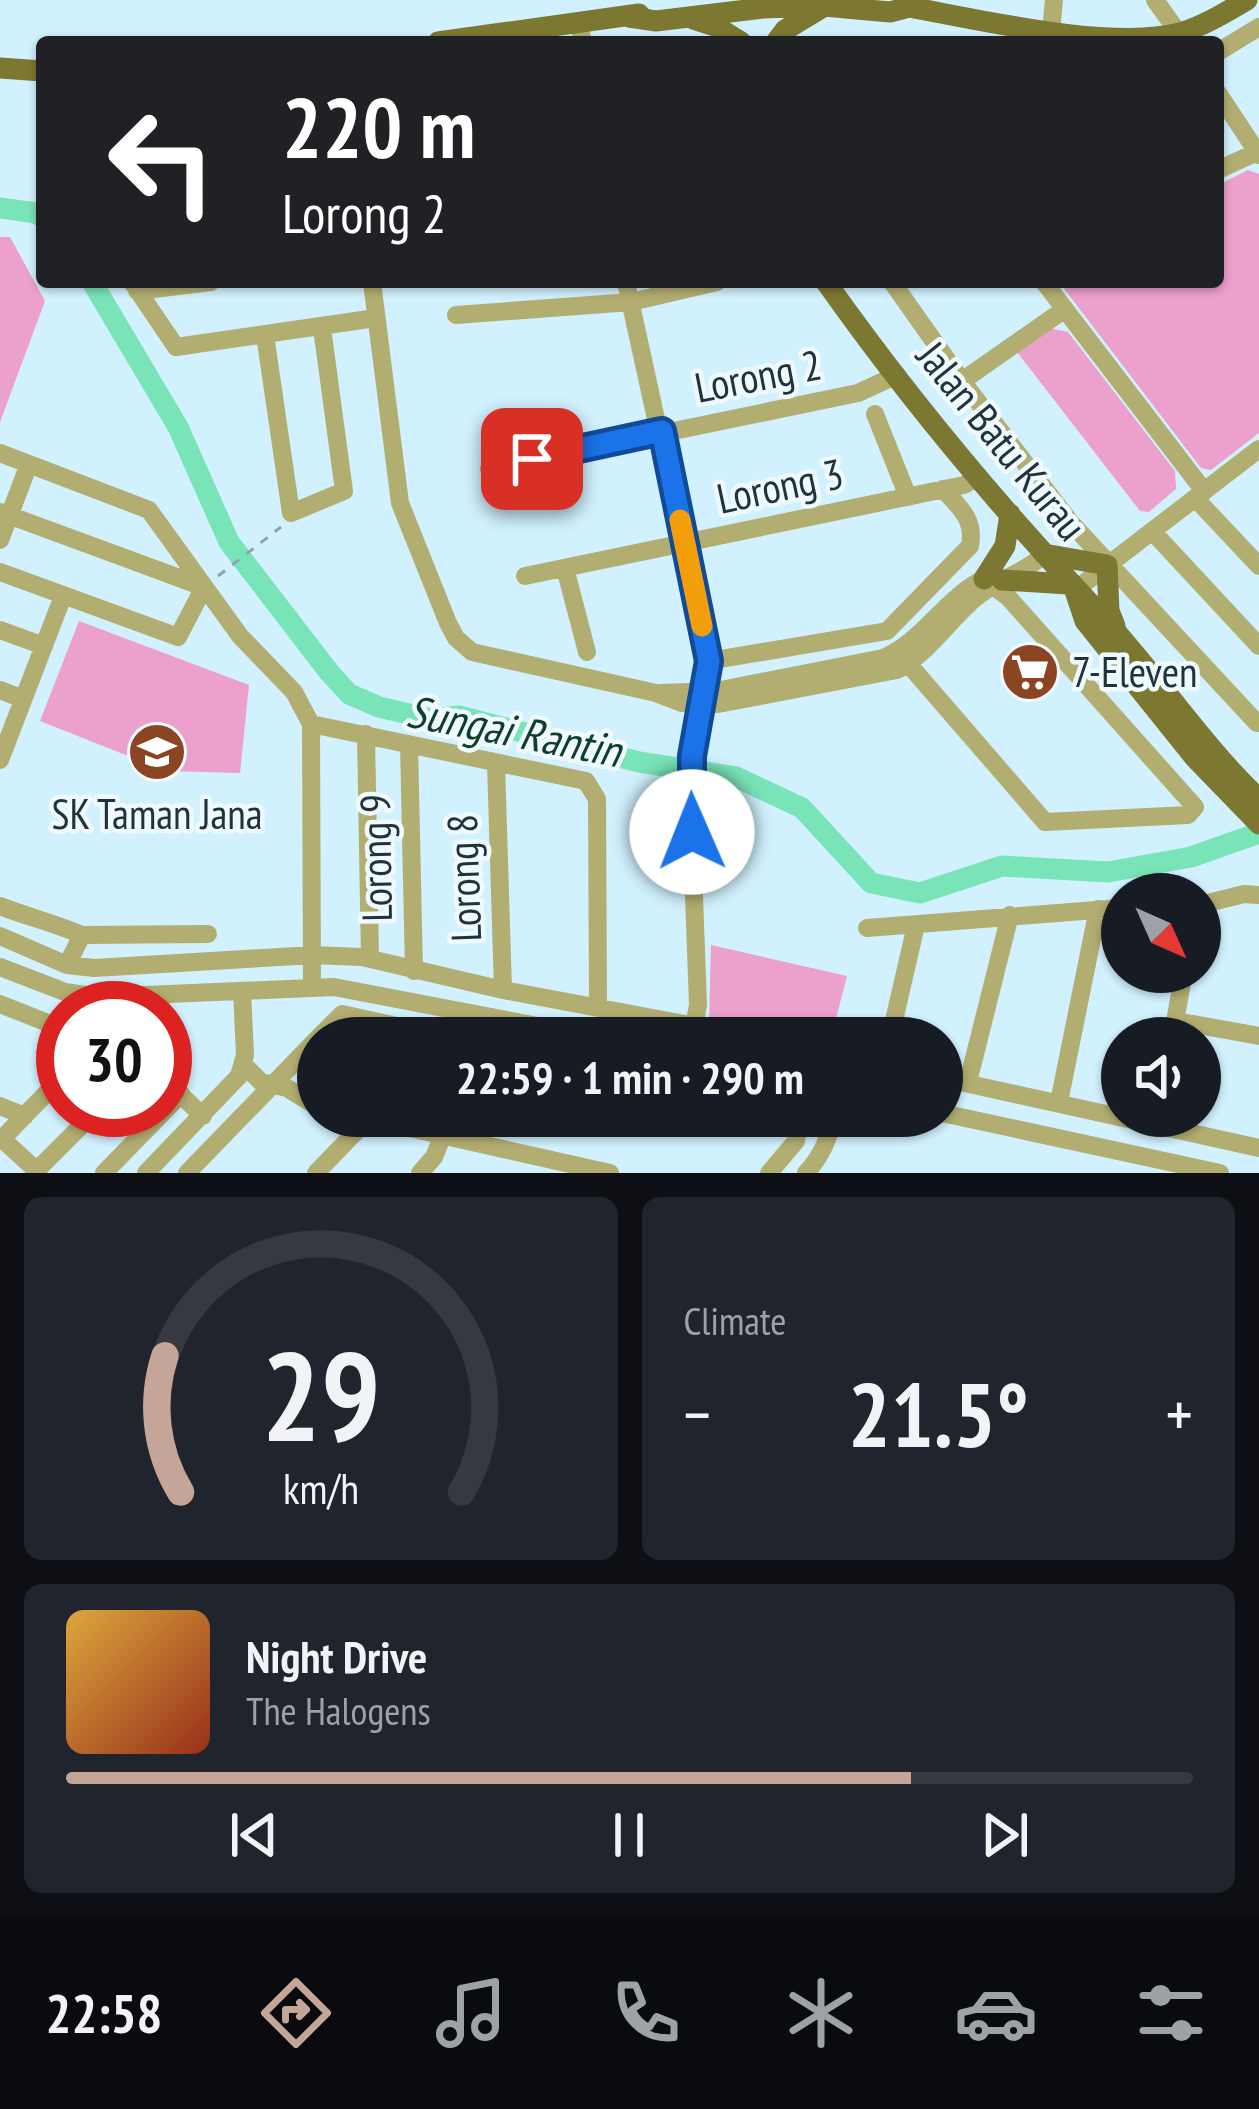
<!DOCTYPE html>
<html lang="en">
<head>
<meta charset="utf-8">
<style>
	body { margin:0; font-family:"PT Sans Narrow",sans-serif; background:#20242c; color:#f1f3f6; height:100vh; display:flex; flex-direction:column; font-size:45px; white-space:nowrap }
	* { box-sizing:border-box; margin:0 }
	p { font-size:39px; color:#9ea1a6 }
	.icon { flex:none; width:66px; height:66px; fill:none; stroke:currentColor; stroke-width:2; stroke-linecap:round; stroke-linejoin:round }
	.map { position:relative; height:1173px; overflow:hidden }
	.panel { display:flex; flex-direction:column; gap:24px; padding:24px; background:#0d0f14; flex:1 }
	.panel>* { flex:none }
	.hud { position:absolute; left:36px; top:36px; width:1188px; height:252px; border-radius:12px; box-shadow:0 3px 9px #0004; background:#202124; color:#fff; overflow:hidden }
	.needle { width:78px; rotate:135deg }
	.tools { position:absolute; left:1101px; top:873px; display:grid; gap:24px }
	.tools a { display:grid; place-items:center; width:120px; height:120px; border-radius:50%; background:#171b24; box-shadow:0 3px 9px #0004; font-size:60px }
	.speed { position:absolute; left:36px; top:981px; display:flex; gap:24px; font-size:60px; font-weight:700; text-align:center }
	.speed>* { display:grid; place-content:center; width:156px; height:156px; border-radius:50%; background:#171b24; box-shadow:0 3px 9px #0004; line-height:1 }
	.speed .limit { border:18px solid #d22; background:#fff; color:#111 }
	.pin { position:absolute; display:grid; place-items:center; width:102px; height:102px; color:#fff; margin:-51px; border-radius:24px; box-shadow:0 6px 18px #0006 }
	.me { position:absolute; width:132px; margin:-66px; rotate:359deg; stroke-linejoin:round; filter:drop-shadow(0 0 9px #0008) }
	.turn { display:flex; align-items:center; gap:42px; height:252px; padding:0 48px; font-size:54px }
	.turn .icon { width:156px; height:156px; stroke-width:2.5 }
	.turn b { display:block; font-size:84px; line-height:102px }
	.big { font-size:90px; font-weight:800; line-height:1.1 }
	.panel .card { flex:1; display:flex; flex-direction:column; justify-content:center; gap:18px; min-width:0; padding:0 42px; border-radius:18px; background:#20242c }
	.panel .dial { align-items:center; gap:0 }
	.dial svg { height:312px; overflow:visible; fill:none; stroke:#363941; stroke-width:7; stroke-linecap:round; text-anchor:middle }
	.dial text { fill:#f1f3f6; stroke:none }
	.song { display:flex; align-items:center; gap:36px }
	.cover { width:144px; height:144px; border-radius:18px; background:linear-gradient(135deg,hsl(40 70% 55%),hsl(10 70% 35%)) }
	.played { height:12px; border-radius:6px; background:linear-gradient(90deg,#c4a597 75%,#363941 75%) }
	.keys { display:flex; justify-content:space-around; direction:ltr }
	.heat { display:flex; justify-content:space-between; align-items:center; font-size:66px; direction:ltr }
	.panel .tiles { flex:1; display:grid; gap:24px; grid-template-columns:1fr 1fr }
	.card:last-child { grid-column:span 2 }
	.trip { position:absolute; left:297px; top:1017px; width:666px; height:120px; border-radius:60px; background:#171b24; box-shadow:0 3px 9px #0004; font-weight:800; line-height:120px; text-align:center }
	.dock { display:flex; height:192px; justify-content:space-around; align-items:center; background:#090b0e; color:#9ea1a6 }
	.dock .icon { width:84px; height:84px }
	.dock .selected { color:#c4a597 }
	.dock b { font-size:54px; color:#f1f3f6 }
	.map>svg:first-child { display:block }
</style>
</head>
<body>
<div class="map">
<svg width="1259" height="1173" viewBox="0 0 1259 1173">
	<rect width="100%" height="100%" fill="#d1f1fe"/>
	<path fill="#eca0cc" d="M1248,170L1259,174V433L1211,470L1201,468L1059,282H1218V185Z
		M0,237H10L45,301L0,422Z
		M1049,328L1068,332L1175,471L1176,489L1149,512L1140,511L1017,352Z
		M79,621L249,685L240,773L166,771L40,721Z
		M711,945L847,976L831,1038H795L709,1023Z"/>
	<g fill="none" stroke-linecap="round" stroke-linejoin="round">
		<path stroke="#79e4b7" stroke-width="21" d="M0,208L36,213L42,217
			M92,282L178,427L229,542L329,672L349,694L379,707L430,719L459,716L639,762L736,777L802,808L871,883L920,893L1002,866L1108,872L1191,857L1259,833"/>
		<path stroke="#8ba6b2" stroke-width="3" stroke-dasharray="9 9" stroke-linecap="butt" d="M218,576L281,527"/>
		<path stroke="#b2ad71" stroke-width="18" d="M1155,0L1185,42
			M579,24L583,42
			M1051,31L1054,0
			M1218,52L1259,27
			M1218,93L1259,155
			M1218,170L1257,152
			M132,282L176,347L376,318
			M372,282L400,503L448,623L456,638L472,652L656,693L682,703L718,704L897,670C928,653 947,623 973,600C994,580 1023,575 1044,554
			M626,282L709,661L699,705L690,788L698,1005L692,1038
			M892,282L962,381L1071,523L1257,723
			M1044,282L1204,491
			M137,291L211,282
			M456,315L631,302L717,282
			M265,335L291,513L344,491L322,328
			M962,381L1065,309
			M875,414L908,497
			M0,453L149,510L240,636L294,692L311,724L312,986
			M489,469L858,393L897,375
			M1195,498L1259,566
			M0,512L201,586
			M1152,531L1259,646
			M0,540L29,464
			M565,568L587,652
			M0,572L178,637L203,589
			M525,576L964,485L978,477
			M1074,591L1259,449
			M0,630L44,646
			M898,652L1045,822L1188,815L1195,807L1008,597L993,586
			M709,661L887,631L970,546C975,519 960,508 943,489
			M0,690L23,699
			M661,693L716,691L883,658C922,642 943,601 980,581
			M311,724L586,781L597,799L598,1005
			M366,734L370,959
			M409,744L414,971
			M0,760L63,596
			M496,764L503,990
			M1200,905L1244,894L1259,895
			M0,906C28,917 54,923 82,935L67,965
			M867,928L1122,908
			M82,935L208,934
			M0,936L67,965L94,968L313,955L362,957L503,990L759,1038
			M0,967L65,992L98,997L334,987L600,1038
			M0,1004L63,1029
			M1176,1021L1259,1036
			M318,1038L342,1014L451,1038
			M890,1038L916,925
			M1172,1038L1184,972
			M244,1065L261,1082L287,1088L318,1107
			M942,1078L1259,1148
			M165,1080L203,1116
			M968,1082L1010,915
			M1059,1102L1098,909
			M0,1106L25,1116
			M942,1113L1220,1173
			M356,1116L610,1173
			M2,1139L37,1171
			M0,1141L63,1076
			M34,1173L97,1110
			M104,1173L181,1094
			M146,1173L239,1076L245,1055L242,991
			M187,1173L318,1038
			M316,1173L368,1119
			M420,1173L434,1157L443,1135
			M769,1173L796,1141L798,1127L785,1116
			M806,1173C820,1158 831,1137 832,1116"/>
		<path stroke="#7c7731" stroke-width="21" d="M629,17L656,21L763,8L824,6L890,12L909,7C981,20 1111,51 1180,33C1204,26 1226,12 1247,0
			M693,19L715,26L741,42
			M438,42L639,14
			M776,42L785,30L823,7
			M0,68L42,71
			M826,282C908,398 1001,509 1098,612C1155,672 1199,742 1259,799
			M1044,554L1107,565L1109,611L1115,626
			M984,579L1005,546L1010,514
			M1002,580L1068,584
			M1075,591L1085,621L1195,758L1259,824"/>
	</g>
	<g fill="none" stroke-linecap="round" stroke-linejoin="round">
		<g stroke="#114b97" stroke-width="30">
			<path id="route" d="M532,459L662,431L709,661L692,756V832"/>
		</g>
		<use href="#route" stroke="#1a73e8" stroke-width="21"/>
		<path stroke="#f59e0b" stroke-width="21" d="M680,520L702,626"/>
	</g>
	<defs>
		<g id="supermarket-disc" transform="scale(3)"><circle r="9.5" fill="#8c4522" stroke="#f0fafe"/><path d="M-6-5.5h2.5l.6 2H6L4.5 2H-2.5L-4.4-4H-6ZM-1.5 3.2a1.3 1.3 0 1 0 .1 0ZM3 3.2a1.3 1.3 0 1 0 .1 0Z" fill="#fff"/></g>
		<g id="school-disc" transform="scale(3)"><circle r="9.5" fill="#8c4522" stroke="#f0fafe"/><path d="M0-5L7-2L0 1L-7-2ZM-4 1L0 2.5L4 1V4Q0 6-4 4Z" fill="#fff"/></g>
	</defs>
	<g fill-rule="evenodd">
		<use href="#supermarket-disc" x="1030" y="672"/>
		<use href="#school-disc" x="157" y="752"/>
	</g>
	<g text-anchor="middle" stroke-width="9" stroke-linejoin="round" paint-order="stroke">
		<g font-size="42" fill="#1e333c" stroke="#f0fafe">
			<text transform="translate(758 376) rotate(-11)" y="15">Lorong 2</text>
			<text transform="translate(1002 441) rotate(51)" y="15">Jalan Batu Kurau</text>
			<text transform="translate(780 486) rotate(-12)" y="15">Lorong 3</text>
			<text transform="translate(376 858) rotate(-91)" y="15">Lorong 9</text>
			<text transform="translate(464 878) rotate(-92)" y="15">Lorong 8</text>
		</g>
		<g font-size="42" fill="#1e333c" stroke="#f0fafe" text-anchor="start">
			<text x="1072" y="687">7-Eleven</text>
			<text x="157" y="829" text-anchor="middle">SK Taman Jana</text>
		</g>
		<g font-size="45" font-style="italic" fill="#0e3e2c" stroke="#f0fafe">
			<text transform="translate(514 731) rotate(11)" y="16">Sungai Rantin</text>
		</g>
	</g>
</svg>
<div class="tools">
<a><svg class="needle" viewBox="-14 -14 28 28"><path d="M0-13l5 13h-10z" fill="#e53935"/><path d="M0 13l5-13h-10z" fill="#9ea1a6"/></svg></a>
<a><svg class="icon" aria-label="sound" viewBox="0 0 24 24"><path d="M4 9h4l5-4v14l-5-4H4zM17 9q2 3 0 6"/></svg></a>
</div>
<div class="speed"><div class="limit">30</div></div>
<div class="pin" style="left:532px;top:459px;background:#d93025"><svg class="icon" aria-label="arrive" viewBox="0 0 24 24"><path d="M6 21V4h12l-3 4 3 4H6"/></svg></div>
<svg class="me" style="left:692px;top:832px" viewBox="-20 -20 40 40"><circle r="19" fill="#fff"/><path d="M0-13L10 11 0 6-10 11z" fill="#1a73e8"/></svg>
<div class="trip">22:59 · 1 min · 290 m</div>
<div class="hud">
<div class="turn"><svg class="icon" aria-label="left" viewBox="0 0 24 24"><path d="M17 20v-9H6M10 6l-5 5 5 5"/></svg><div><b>220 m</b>Lorong 2</div></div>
</div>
</div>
<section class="panel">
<div class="tiles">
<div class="card dial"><svg viewBox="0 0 100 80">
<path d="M14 69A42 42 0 1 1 86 69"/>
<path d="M14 69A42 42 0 0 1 10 34" stroke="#c4a597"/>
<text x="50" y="56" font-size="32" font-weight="700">29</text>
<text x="50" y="72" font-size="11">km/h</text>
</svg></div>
<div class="card"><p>Climate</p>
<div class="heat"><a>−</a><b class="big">21.5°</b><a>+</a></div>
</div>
<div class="card">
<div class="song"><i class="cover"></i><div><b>Night Drive</b><p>The Halogens</p></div></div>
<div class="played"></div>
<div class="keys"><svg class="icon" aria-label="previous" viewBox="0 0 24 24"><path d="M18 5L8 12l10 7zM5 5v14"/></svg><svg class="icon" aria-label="pause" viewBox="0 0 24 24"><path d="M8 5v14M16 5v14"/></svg><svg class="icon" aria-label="next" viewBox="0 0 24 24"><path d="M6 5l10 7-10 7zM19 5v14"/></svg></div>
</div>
</div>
</section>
<nav class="dock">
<b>22:58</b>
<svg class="icon selected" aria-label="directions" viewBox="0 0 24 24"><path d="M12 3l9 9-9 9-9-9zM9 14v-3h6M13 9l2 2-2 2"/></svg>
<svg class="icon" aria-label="music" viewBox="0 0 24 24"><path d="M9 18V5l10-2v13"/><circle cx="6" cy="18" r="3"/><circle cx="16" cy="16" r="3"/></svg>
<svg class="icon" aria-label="phone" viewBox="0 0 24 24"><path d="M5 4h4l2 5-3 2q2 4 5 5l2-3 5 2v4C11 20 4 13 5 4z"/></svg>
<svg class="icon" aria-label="climate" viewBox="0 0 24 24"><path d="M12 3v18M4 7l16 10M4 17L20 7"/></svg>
<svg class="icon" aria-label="car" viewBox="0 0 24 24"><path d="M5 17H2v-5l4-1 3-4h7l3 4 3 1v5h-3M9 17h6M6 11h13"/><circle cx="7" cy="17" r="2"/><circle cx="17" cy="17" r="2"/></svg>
<svg class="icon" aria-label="filters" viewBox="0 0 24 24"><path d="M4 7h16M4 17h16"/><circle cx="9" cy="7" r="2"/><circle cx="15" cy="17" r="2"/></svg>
</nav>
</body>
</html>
